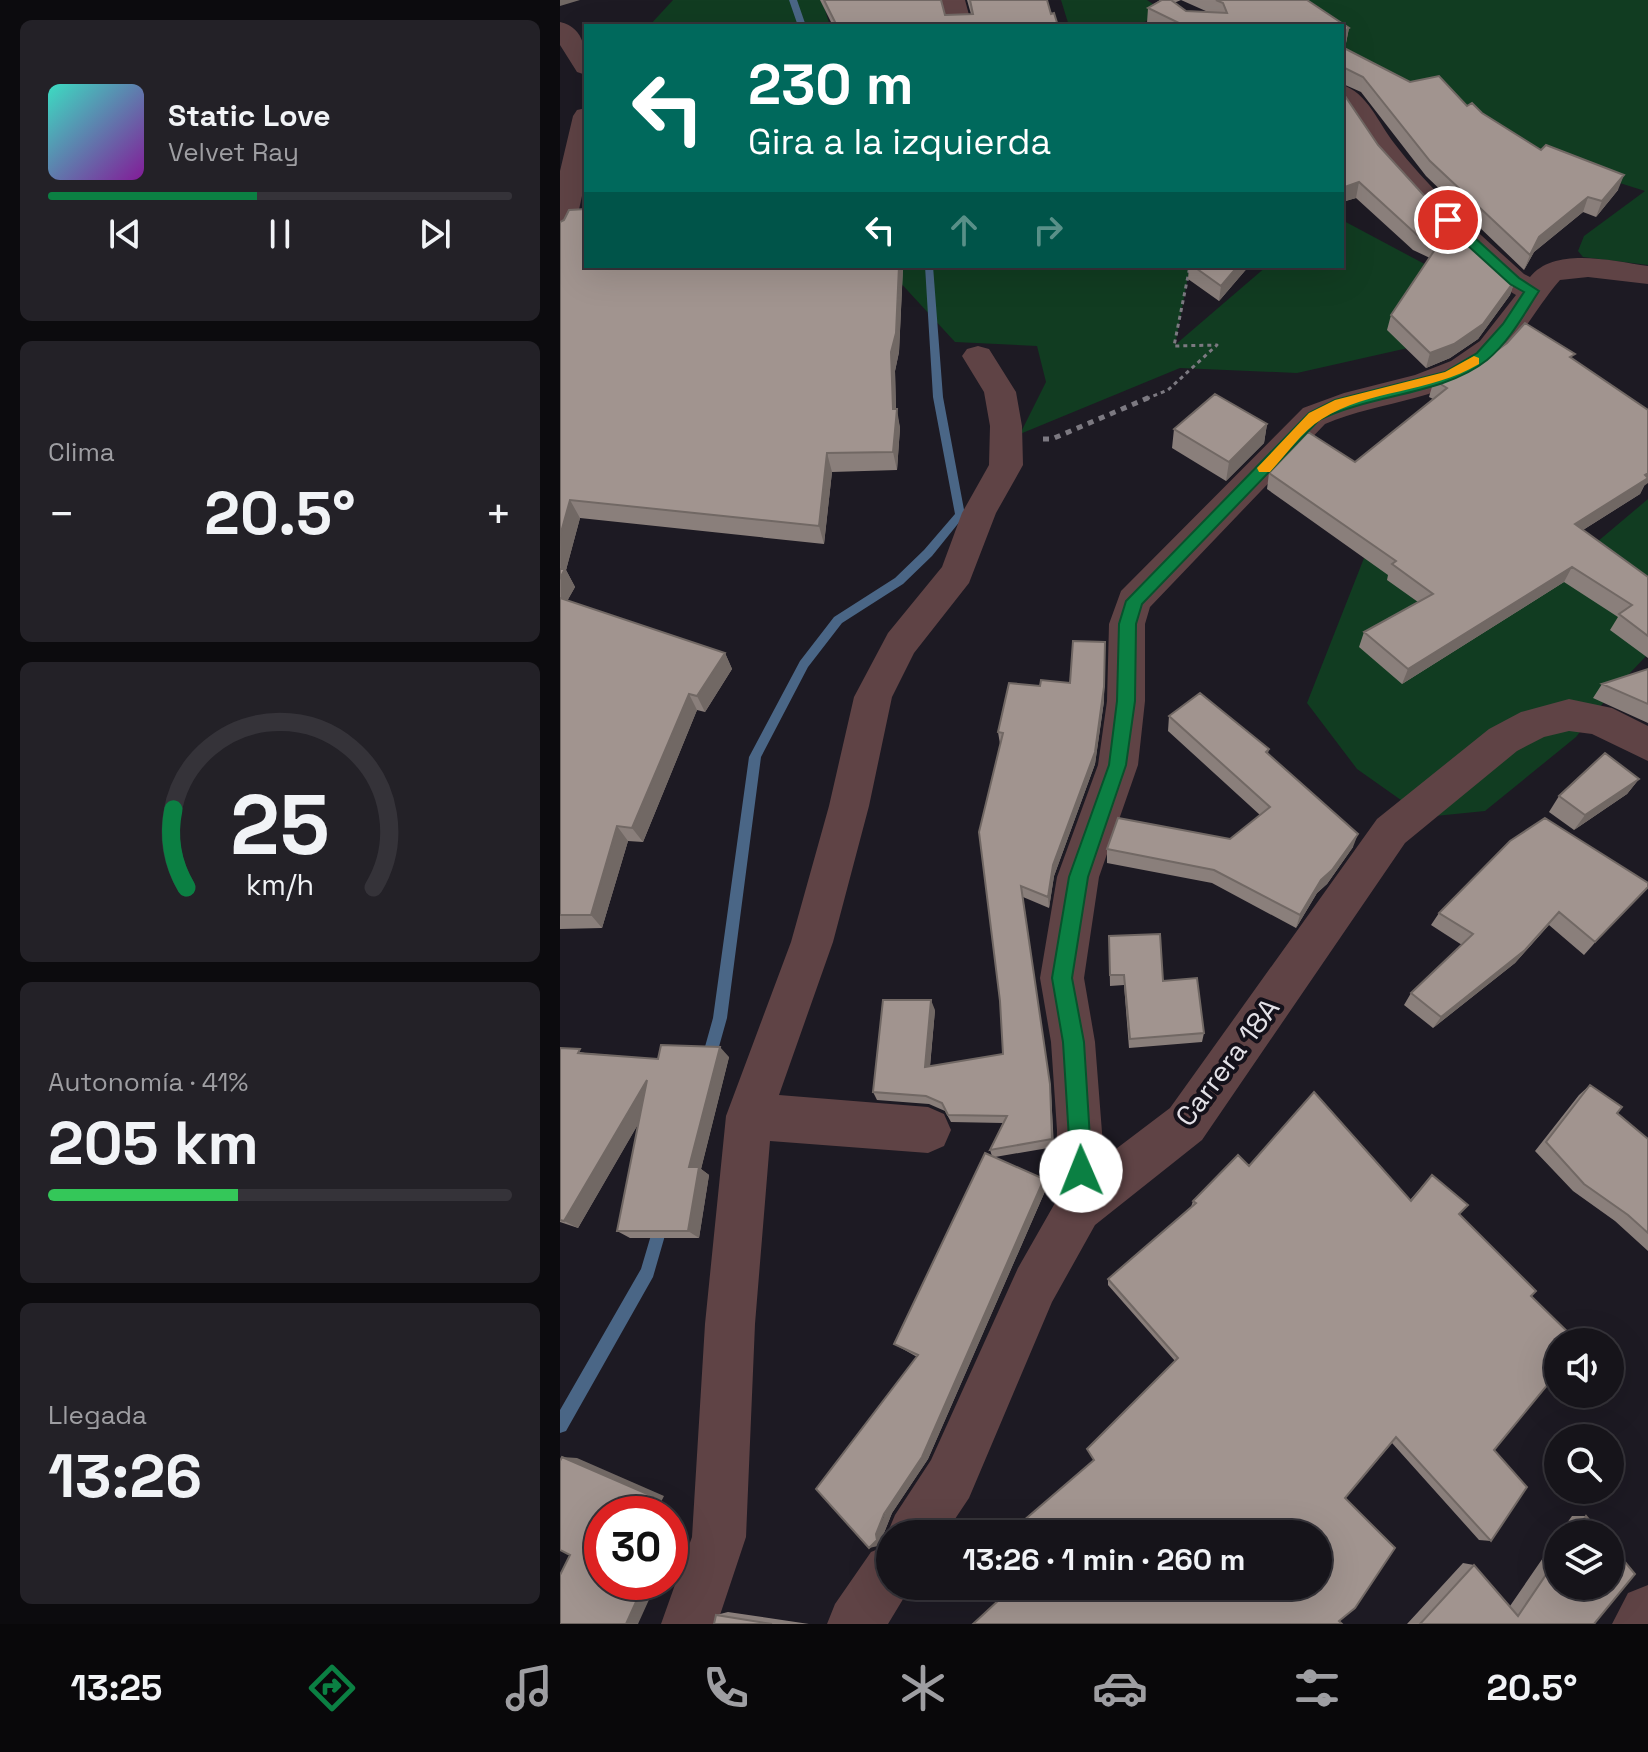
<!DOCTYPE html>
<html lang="es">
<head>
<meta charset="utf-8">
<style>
	body { margin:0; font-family:"Space Grotesk",sans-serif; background:#232127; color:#f1f3f6; height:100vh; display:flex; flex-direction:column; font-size:30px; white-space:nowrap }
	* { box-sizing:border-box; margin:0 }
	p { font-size:26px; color:#9e9ea2 }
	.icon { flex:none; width:44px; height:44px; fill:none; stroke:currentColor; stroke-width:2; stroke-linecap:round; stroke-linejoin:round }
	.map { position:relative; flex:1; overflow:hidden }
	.details { display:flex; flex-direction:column; gap:20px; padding:20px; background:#0c0b0e; width:560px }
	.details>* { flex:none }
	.guide { position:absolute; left:24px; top:24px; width:760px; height:244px; border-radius:0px; box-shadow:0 8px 32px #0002,0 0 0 2px #353339; background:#00695c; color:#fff; overflow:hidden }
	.buttons { position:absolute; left:984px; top:1328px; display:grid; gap:16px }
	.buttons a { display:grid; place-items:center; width:80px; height:80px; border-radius:50%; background:#16141a; box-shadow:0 8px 32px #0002,0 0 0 2px #353339; font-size:40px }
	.speed { position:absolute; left:24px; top:1496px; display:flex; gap:16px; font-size:40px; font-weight:700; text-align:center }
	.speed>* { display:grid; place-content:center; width:104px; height:104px; border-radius:50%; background:#16141a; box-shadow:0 8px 32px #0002,0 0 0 2px #353339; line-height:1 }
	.speed .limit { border:12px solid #d22; background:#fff; color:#111 }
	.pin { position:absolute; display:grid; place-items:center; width:68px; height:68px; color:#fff; margin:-34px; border:4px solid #fff; border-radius:50%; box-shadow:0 2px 8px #0007 }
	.me { position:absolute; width:88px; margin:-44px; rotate:359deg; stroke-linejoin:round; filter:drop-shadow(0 0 6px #0008) }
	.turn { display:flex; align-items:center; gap:28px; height:168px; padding:0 32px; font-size:36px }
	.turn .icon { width:104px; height:104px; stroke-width:2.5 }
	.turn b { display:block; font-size:56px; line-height:68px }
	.lanes { display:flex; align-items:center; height:76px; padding:0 32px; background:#0003; justify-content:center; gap:40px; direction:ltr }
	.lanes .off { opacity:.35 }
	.big { font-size:60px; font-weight:800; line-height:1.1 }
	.details .card { flex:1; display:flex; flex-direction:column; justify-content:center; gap:12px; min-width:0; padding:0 28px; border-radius:12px; background:#232127 }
	.details .dial { align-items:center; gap:0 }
	.dial svg { height:208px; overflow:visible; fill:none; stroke:#353339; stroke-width:7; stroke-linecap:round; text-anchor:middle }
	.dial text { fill:#f1f3f6; stroke:none }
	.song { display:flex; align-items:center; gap:24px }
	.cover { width:96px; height:96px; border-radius:12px; background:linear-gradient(135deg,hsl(170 70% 55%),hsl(290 70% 35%)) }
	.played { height:8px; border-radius:4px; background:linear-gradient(90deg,#0b8043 45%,#353339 45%) }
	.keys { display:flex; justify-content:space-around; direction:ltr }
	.heat { display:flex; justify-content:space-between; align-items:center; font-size:44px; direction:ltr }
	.charge { height:12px; border-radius:6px; background:linear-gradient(90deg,#34c759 41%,#353339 0) }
	.trip { position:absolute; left:316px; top:1520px; width:456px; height:80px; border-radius:40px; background:#16141a; box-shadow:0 8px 32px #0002,0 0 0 2px #353339; font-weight:800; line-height:80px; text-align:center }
	.tabs { display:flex; height:128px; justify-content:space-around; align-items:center; background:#09080a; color:#9e9ea2 }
	.tabs .icon { width:56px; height:56px }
	.tabs .on { color:#0b8043 }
	.tabs b { font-size:36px; color:#f1f3f6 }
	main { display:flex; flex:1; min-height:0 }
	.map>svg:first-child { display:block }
</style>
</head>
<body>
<main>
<section class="details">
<div class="card">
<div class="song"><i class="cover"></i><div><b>Static Love</b><p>Velvet Ray</p></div></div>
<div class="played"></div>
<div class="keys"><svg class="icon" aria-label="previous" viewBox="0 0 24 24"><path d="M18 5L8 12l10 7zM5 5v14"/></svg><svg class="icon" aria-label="pause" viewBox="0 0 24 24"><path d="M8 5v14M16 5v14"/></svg><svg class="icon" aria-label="next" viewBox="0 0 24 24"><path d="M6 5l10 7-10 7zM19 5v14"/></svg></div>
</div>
<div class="card"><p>Clima</p>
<div class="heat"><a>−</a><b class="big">20.5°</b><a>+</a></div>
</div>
<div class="card dial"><svg viewBox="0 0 100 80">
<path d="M14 69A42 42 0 1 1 86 69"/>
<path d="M14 69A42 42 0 0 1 9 39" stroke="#0b8043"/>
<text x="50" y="56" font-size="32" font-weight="700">25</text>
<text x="50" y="72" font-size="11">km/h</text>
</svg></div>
<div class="card"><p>Autonomía · 41%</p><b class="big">205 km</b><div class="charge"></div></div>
<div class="card"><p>Llegada</p><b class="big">13:26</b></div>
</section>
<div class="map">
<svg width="1088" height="1624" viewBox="0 0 1088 1624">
	<rect width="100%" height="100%" fill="#1d1a23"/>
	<path fill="#113c21" d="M113,0H262L270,26H89Z
		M501,0H587L602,10L579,26H509Z
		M704,0H1088V265L1023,257L1018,251L1024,236L1085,191L971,155L848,93L782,48V26Z
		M782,220L872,268L879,341L737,373L620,368L460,434L486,382L477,346L395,342L325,266H630L615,345L707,266H782Z
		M1088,499V654L1052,692L1016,737L925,811L865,817L797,769L747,703L806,553L1005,569Z"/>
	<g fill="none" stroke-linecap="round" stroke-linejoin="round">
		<path fill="#4a6686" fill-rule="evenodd" d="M229,0H237L246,26H238Z
			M365,266H373L383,397L405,515L372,556L343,584L282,623L248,667L201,757L167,1018L155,1061L153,1066L148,1068L143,1066L141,1061L153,1018L189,757L240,661L274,617L335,578L364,550L395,514L373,397Z
			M101,1218L106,1220L108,1225L93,1277L6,1431L0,1433V1410L81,1269L94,1225L96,1220Z"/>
		<path stroke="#7c7981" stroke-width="3" stroke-dasharray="4 4" stroke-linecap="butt" d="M586,399L608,390L657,345L614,346L630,266"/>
		<path stroke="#7c7981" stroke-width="5" stroke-dasharray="6 6" stroke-linecap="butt" d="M483,439H492L590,397"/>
		<path fill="#5f4345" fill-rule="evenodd" d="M381,0H405L412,26H388Z
			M0,22C26,28 26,53 26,75L17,72L0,45Z
			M782,85C807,92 819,124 834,143C871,192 919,233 964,274L970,277C995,246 1052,261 1088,266V284L1028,277L1000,280C978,305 963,336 939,358C892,400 821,400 765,424L590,607L585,624V701L578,765L539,877L524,978L535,1042L544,1158L610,1108L817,819L929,729L961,712L1009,699L1052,708L1088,726V761L1032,734L1009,731L984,737L957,751L845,843L642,1140L535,1225L492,1302L409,1498L385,1534H330V1541L327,1534L335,1515L371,1460L458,1268L495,1203L497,1130L491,1042L480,978L497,877L538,765L547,701L549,624L561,591L743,408L784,393L855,375L891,361L920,341L956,295L944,288C886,234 824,178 784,109C780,104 782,92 782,85Z
			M26,108V178L14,232L10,238L0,241V171L13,116L17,110Z
			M418,346L429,349L456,392L462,426L463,465L436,513L409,583L354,653L332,697L309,806L273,942L219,1095L368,1107L384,1114L391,1130L384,1146L368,1153L210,1141L195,1324L186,1537L157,1624H101L132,1537L145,1324L166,1116L231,942L269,806L294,697L328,633L382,567L402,513L429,465L430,426L424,392L402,356L407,349Z
			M330,1544V1586H351L328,1624H267L275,1604L311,1552Z
			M1088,1585V1624H1052L1068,1593Z"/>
	</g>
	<path fill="#8a7f7b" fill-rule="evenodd" d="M260,0H381L385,15L411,14L407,0H487L491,14L498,26H273Z
		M600,0H747L789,28L786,43L782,46V26H594L587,23L588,8ZM621,0L648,12L626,11L614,3Z
		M782,47L850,82L922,113L981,150L1058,190L1036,217L1023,212L974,252L964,270L866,176L801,92L783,84V93L818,145L880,213L955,280L950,295L918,339L890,358L866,368L827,330L831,315L870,258L853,250L796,198L782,202Z
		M0,222L26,266H350V267L343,268L339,352L335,371L336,409L340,428L337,470L272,472L264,544L20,518L6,570L15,587L7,601L165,653L172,669L145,712L137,710L83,842L68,841L42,928L0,929Z
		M629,266H689L659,301L628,279Z
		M1012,359L1084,486L1080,494L1023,530L1088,577V658L1050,630L1058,617L1004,582L842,684L799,647L804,632L858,602L827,580L828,575L707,489L709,473L795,462L873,399L869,397L874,380Z
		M707,424L704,443L666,481L612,448L614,429Z
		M1088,669V723L1033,698L1042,684Z
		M544,701L535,764L494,876L489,908L463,897L491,1092L494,1147L435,1157L486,1189L368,1459L332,1513L324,1533L325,1538L318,1546L357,1357L334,1344L432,1156L430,1150L443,1123L391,1122L385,1111L369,1104L317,1100L313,1092L375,1010L370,1067L443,1054L440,744L438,732Z
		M609,716L709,749L708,753L793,847L767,884L757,893L736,928L652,883L547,863V849L670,839L700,815L608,731Z
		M1079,779L1067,794L1014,830L989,812L999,796Z
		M1088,883L1024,955L989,925L955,963L873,1028L844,1005L851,993L902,945L871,925L879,913Z
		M549,936L603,981L644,1033L642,1042L569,1048L564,985L550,986Z
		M0,1048L25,1053L98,1059L169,1057L141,1169L149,1175L139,1238H70L57,1231L78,1124L18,1228L0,1222Z
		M1030,1085L1057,1113L1088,1139V1251L1055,1221L1013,1191L975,1151L1019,1095Z
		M689,1166L850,1200L872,1175L899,1214L971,1296L934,1450L931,1541L919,1540L832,1443L785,1498L758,1586L534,1460L615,1361L548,1285V1279L631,1207L633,1201Z
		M1012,1516H1026L1041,1534H999Z
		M998,1536V1586L1034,1624H847L903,1563L914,1565L950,1606Z
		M168,1612L249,1624H154L156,1615Z"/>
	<path fill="#716864" d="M0,0H20L0,6Z
		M789,28L786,43L782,46V32Z
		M1064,175L1058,190L1036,217L1042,201Z
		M799,182L796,198L782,202V188Z
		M1028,197L1023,212L974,252L964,270L970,255L979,237Z
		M339,266H343L339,352L335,371L336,414L337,409L340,428L337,470L333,452L331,352Z
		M678,266H689L659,301L661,286Z
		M955,280L950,295L918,339L890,358L866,368L870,353Z
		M707,424L704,443L666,481L669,462Z
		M267,453L272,472L264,544L259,526Z
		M1088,473V483L1084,486L1080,494L1007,540L1015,524Z
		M10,500L20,518L6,570L15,587L1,612L0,536Z
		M1012,567L1004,582L842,684L848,669Z
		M545,642L544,701L535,764L494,876L489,908L488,897L493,865Z
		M165,653L172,669L145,712L137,696Z
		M129,694L137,710L83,842L72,828Z
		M1079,779L1067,794L1014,830L1025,815Z
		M57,826L68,841L42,928L31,915Z
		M798,834L793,847L767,884L757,893L736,928L740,915L761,880Z
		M999,912L955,963L873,1028L881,1017Z
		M371,1000L375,1010L369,1076L365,1067Z
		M160,1047L169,1057L141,1169L149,1175L139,1238L128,1231L129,1167Z
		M87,1080L98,1090L18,1228L4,1221Z
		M484,1179L486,1189L368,1459L332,1513L324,1533L325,1538L318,1546L309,1548Z
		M2,1457L17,1458L104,1496L97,1510L106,1514H92L84,1510Z
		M85,1582H97L78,1624H66Z"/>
	<path fill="#a1948f" stroke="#716864" stroke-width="2" d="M264,0H381L385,15L413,14L410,0H487L491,14L494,13L498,26H277Z
		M602,0H611L626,11L667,13L663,3L656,0H747L789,28L782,32V26H625L588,8Z
		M782,47L850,82L879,76L907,106L912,103L922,113L981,150L986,145L1064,175L1042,201L1028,197L979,237L970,255L870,161L803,77L783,67V93L818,145L880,213L955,280L923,324L894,344L870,353L831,315L878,245L857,235L799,182L782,188Z
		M26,209V266H339L336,333L331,352L333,409H337L333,452L267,453L259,526L10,500L0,536V222L4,220L9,210Z
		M633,266H678L661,286Z
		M965,323L1015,354L1010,357L1088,410V473L1085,475L1088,478L1015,524L1088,577V636L1059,614L1072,605L1012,567L848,669L804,632L873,594L832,564L836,561L709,473L748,432L795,462L887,388L874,380L928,357L947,343Z
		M655,394L707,424L669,462L614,429Z
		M0,569H5L0,578Z
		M0,598L165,653L137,696L129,694L72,828L57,826L31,915H0Z
		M513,641L545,642L544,687L535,752L493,865L488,897L461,886L490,1084L492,1139L430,1150L447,1116L388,1115L382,1103L366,1096L313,1092L323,1000H371L365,1067L443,1054L440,1001L419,832L443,733L438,732L449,683L480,686L481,680L510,683Z
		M1088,669V704L1042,684Z
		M640,693L709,749L706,752L798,834L772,870L761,880L740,915L654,870L547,849L558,818L670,839L710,807L609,716Z
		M1045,753L1079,779L1025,815L999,796Z
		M985,818L1088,883V887L1035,942L999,912L965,950L881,1017L851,993L913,934L879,913L950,841Z
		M600,934L603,981L637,978L644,1033L570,1039L564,975H550L549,936Z
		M101,1045L160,1047L129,1167H139L128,1231H57L87,1080L4,1221L0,1220V1048L20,1049L18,1053L98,1059Z
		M1030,1085L1062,1107L1057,1113L1088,1139V1233L1068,1215L1024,1184L986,1142Z
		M754,1092L851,1201L872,1175L908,1205L899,1214L976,1291L971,1296L1018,1342H998V1372L934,1450L967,1487L931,1541L836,1437L785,1498L835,1548L795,1608L779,1621L782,1624H413L454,1586H758V1534H448L534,1460L527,1449L618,1358L548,1279L636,1203L633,1201L678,1155L689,1166Z
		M425,1153L484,1179L362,1457L324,1514L316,1534L317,1540L309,1548L256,1489L358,1355L334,1344Z
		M2,1457L92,1496L84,1510L92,1514H42V1582H85L66,1624H0V1575L10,1555L0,1550V1461Z
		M1026,1516L1041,1534H1014Z
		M1050,1544L1075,1574L1034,1624H860L914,1565L958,1616L998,1557V1586H1050Z
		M156,1615L212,1624H154Z"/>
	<path fill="#0b8043" stroke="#07532c" stroke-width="2" d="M883,217H892L959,278L979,291C964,314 949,342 927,360C883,395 811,394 759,420L582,604L576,624L575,701L566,765L528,877L512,978L524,1042L532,1171L529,1179L521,1182L514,1179L511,1171L503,1042L492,978L509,877L549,765L557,701L559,624L566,601L749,413L775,400L885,372L917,353L943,324L964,292L950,284L883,223Z"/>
	<path fill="#f59e0b" d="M914,356L919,358V364C871,393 809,389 762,419C742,431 726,455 710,472H699L697,468L749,413L775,400L885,372Z"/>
	<g text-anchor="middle" stroke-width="8" stroke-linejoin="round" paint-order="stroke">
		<g font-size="28" fill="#e3e1e7" stroke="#14111a">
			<text transform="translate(667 1062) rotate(-53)" y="10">Carrera 18A</text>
		</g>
	</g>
</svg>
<div class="buttons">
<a><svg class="icon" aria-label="sound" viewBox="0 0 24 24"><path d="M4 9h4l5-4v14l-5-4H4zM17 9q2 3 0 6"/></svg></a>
<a><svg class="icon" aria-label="search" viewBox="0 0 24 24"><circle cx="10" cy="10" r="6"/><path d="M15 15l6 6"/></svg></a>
<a><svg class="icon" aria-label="layers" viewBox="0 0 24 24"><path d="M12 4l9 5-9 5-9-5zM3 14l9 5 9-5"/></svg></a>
</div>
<div class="speed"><div class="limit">30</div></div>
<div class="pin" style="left:888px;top:220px;background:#d93025"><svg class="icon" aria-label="arrive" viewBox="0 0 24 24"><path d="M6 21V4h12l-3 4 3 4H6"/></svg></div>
<svg class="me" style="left:521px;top:1171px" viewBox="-20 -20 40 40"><circle r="19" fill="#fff"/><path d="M0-13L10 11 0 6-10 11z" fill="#0b8043"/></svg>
<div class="trip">13:26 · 1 min · 260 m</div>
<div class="guide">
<div class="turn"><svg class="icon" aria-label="left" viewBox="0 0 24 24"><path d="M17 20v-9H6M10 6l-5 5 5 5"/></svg><div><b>230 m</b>Gira a la izquierda</div></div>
<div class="lanes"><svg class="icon" aria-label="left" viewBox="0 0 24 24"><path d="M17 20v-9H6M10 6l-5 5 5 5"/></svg><svg class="icon off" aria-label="ahead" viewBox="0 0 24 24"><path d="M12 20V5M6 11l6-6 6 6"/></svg><svg class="icon off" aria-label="right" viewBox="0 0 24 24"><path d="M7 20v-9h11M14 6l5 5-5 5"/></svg></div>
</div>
</div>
</main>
<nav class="tabs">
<b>13:25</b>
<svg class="icon on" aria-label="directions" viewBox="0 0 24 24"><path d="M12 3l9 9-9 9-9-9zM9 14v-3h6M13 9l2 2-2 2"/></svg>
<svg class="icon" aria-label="music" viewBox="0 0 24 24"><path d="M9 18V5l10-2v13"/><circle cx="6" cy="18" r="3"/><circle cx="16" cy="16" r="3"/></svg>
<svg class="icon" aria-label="phone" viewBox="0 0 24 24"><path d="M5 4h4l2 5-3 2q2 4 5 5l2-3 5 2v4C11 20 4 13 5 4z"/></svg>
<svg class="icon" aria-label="climate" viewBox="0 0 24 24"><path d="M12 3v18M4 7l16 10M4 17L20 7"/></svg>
<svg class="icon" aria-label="car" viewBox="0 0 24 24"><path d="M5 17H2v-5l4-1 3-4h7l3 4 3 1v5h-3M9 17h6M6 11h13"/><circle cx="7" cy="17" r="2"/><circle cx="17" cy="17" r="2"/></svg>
<svg class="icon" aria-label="filters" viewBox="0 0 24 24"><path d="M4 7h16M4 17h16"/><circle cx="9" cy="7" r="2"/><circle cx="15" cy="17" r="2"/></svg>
<b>20.5°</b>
</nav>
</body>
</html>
